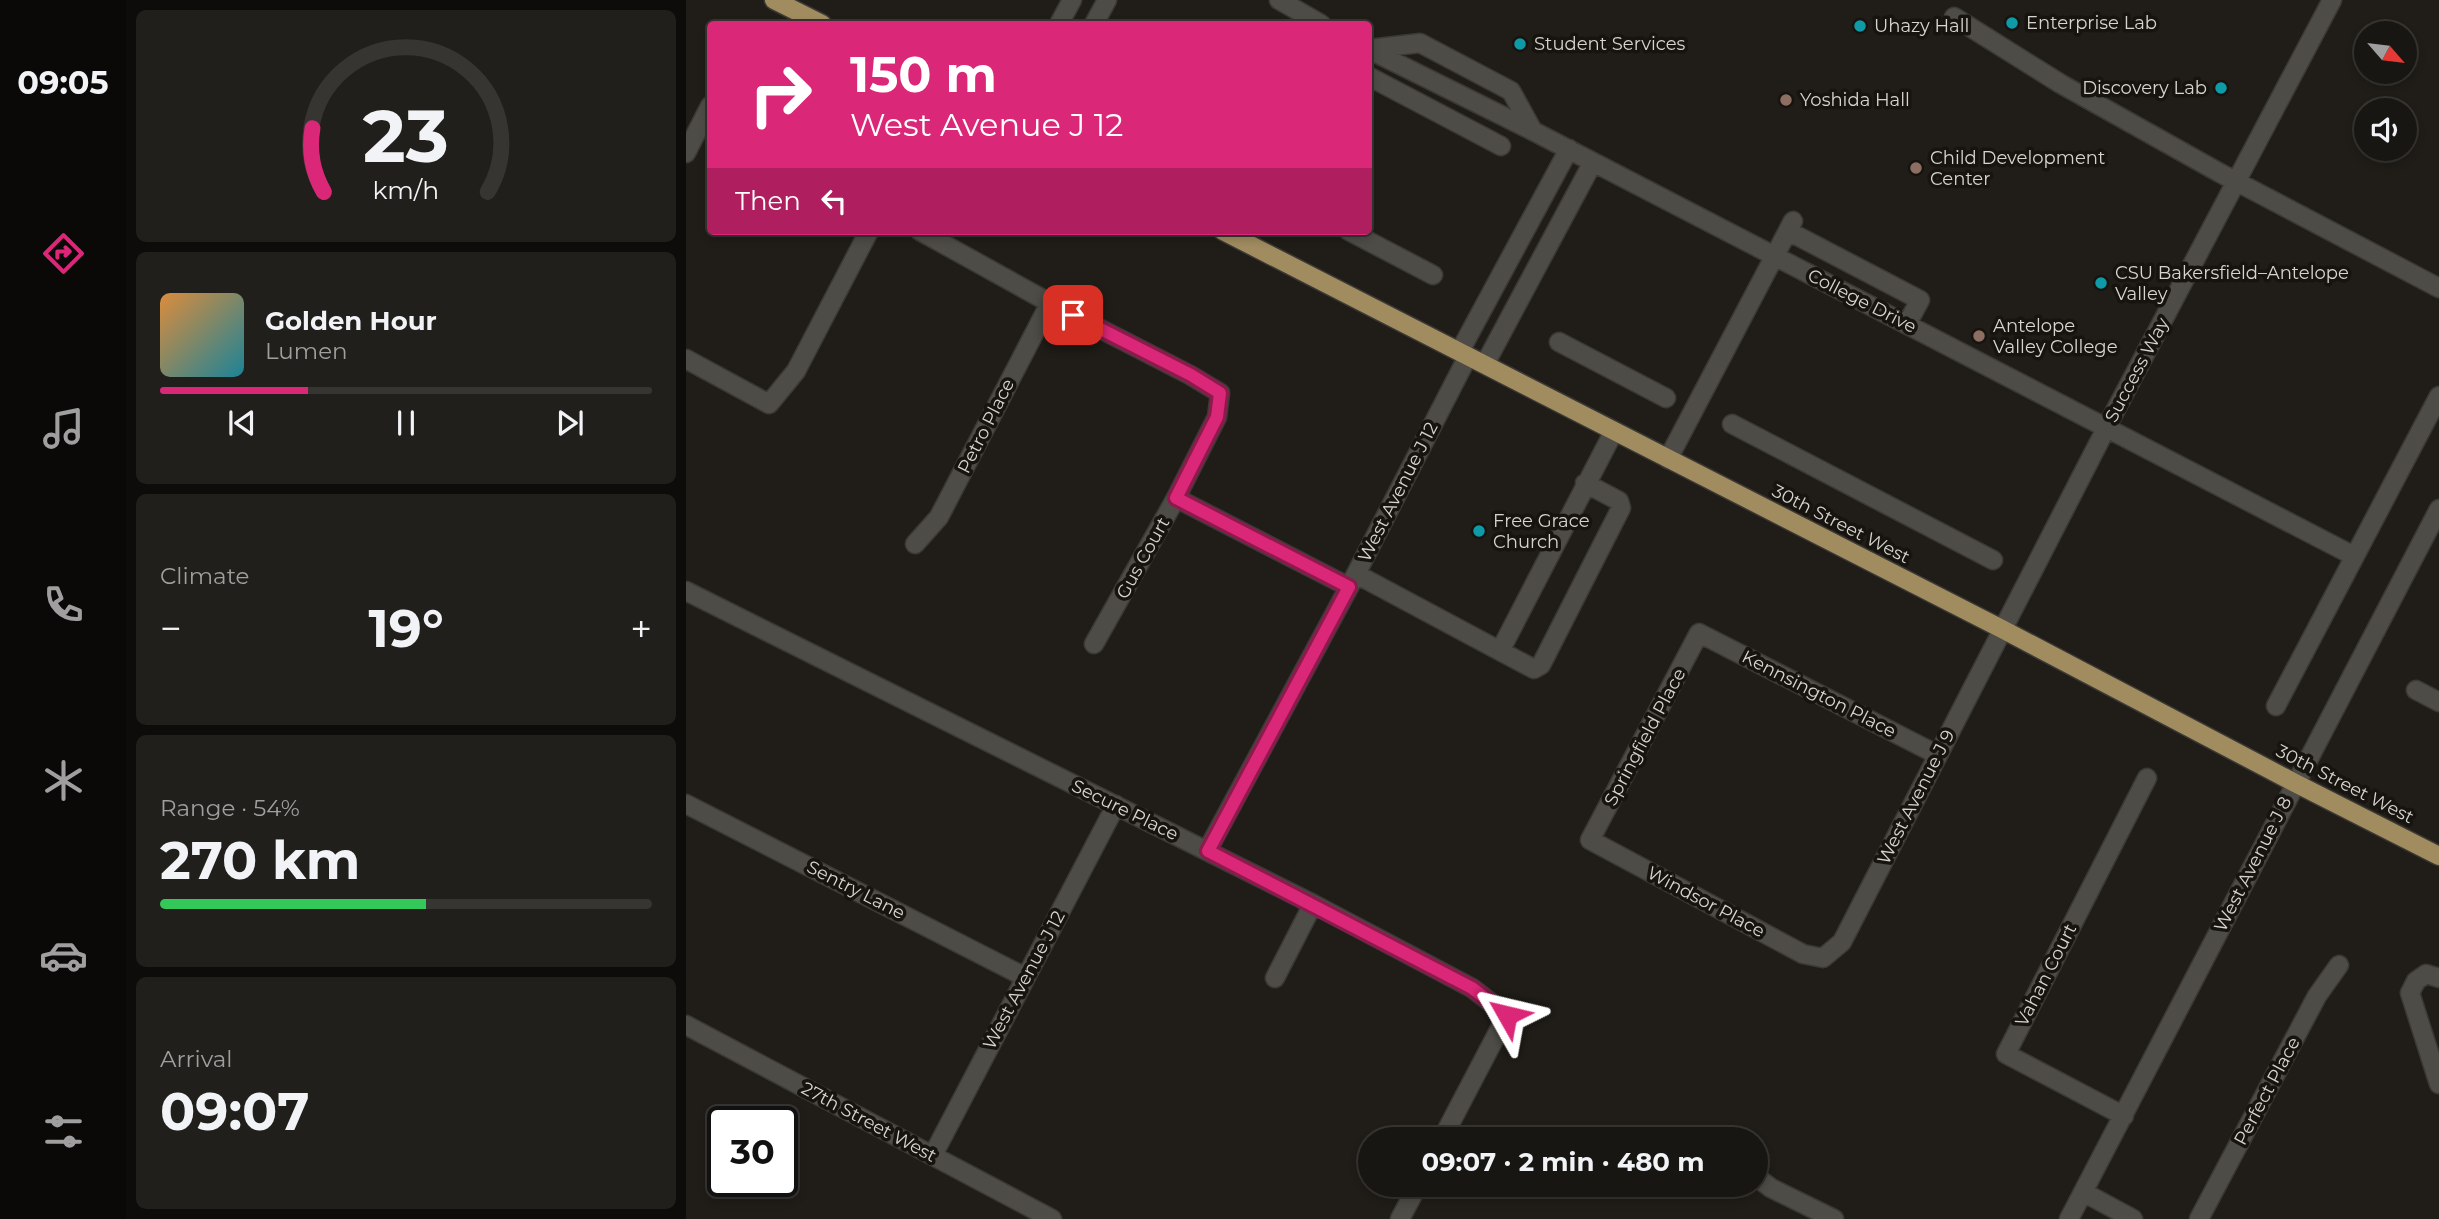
<!DOCTYPE html>
<html lang="en">
<head>
<meta charset="utf-8">
<style>
	body { margin:0; font-family:Montserrat,sans-serif; background:#211f1b; color:#f1f3f6; height:100vh; display:flex; flex-direction:column; font-size:26px; white-space:nowrap }
	* { box-sizing:border-box; margin:0 }
	p { font-size:23px; color:#9f9f9f }
	.icon { flex:none; width:38px; height:38px; fill:none; stroke:currentColor; stroke-width:2; stroke-linecap:round; stroke-linejoin:round }
	.map { position:relative; flex:1; overflow:hidden }
	.panel { display:flex; flex-direction:column; gap:10px; padding:10px; background:#0d0c0a; width:560px }
	.panel>* { flex:none }
	.guide { position:absolute; left:21px; top:21px; width:665px; height:214px; border-radius:7px; box-shadow:0 4px 10px #0003,0 0 0 2px #363532; background:#db2777; color:#fff; overflow:hidden }
	.needle { width:46px; rotate:118deg }
	.tools { position:absolute; left:1668px; top:21px; display:grid; gap:14px }
	.tools a { display:grid; place-items:center; width:63px; height:63px; border-radius:50%; background:#181612; box-shadow:0 4px 10px #0003,0 0 0 2px #363532; font-size:35px }
	.speed { position:absolute; left:21px; top:1106px; display:flex; gap:14px; font-size:35px; font-weight:700; text-align:center }
	.speed>* { display:grid; place-content:center; width:91px; height:91px; border-radius:50%; background:#181612; box-shadow:0 4px 10px #0003,0 0 0 2px #363532; line-height:1 }
	.speed .limit { border:4px solid #111; border-radius:10px; background:#fff; color:#111 }
	.pin { position:absolute; display:grid; place-items:center; width:60px; height:60px; color:#fff; margin:-30px; border-radius:14px; box-shadow:0 4px 10px #0006 }
	.me { position:absolute; width:77px; margin:-38px; rotate:307deg; stroke-linejoin:round; filter:drop-shadow(0 0 5px #0008) }
	.turn { display:flex; align-items:center; gap:24px; height:147px; padding:0 28px; font-size:32px }
	.turn .icon { width:91px; height:91px; stroke-width:2.5 }
	.turn b { display:block; font-size:49px; line-height:60px }
	.then { display:flex; align-items:center; height:66px; padding:0 28px; background:#0003; gap:14px; font-size:26px }
	.big { font-size:52px; font-weight:700; line-height:1.1 }
	.panel .widget { flex:1; display:flex; flex-direction:column; justify-content:center; gap:10px; min-width:0; padding:0 24px; border-radius:10px; background:#211f1b }
	.panel .dial { align-items:center; gap:0 }
	.dial svg { height:182px; overflow:visible; fill:none; stroke:#363532; stroke-width:7; stroke-linecap:round; text-anchor:middle }
	.dial text { fill:#f1f3f6; stroke:none }
	.song { display:flex; align-items:center; gap:21px }
	.cover { width:84px; height:84px; border-radius:10px; background:linear-gradient(135deg,hsl(30 70% 55%),hsl(190 70% 35%)) }
	.played { height:7px; border-radius:4px; background:linear-gradient(90deg,#db2777 30%,#363532 30%) }
	.keys { display:flex; justify-content:space-around; direction:ltr }
	.heat { display:flex; justify-content:space-between; align-items:center; font-size:38px; direction:ltr }
	.charge { height:10px; border-radius:5px; background:linear-gradient(90deg,#34c759 54%,#363532 0) }
	.trip { position:absolute; left:672px; top:1127px; width:410px; height:70px; border-radius:35px; background:#181612; box-shadow:0 4px 10px #0003,0 0 0 2px #363532; font-weight:700; line-height:70px; text-align:center }
	main { display:flex; flex:1; min-height:0 }
	.tab-bar { display:flex; flex-direction:column; width:126px; justify-content:space-around; align-items:center; background:#0a0907; color:#9f9f9f }
	.tab-bar .icon { width:49px; height:49px }
	.tab-bar .selected { color:#db2777 }
	.tab-bar b { font-size:32px; color:#f1f3f6 }
	.map>svg:first-child { display:block }
</style>
</head>
<body>
<main>
<nav class="tab-bar">
<b>09:05</b>
<svg class="icon selected" aria-label="directions" viewBox="0 0 24 24"><path d="M12 3l9 9-9 9-9-9zM9 14v-3h6M13 9l2 2-2 2"/></svg>
<svg class="icon" aria-label="music" viewBox="0 0 24 24"><path d="M9 18V5l10-2v13"/><circle cx="6" cy="18" r="3"/><circle cx="16" cy="16" r="3"/></svg>
<svg class="icon" aria-label="phone" viewBox="0 0 24 24"><path d="M5 4h4l2 5-3 2q2 4 5 5l2-3 5 2v4C11 20 4 13 5 4z"/></svg>
<svg class="icon" aria-label="climate" viewBox="0 0 24 24"><path d="M12 3v18M4 7l16 10M4 17L20 7"/></svg>
<svg class="icon" aria-label="car" viewBox="0 0 24 24"><path d="M5 17H2v-5l4-1 3-4h7l3 4 3 1v5h-3M9 17h6M6 11h13"/><circle cx="7" cy="17" r="2"/><circle cx="17" cy="17" r="2"/></svg>
<svg class="icon" aria-label="filters" viewBox="0 0 24 24"><path d="M4 7h16M4 17h16"/><circle cx="9" cy="7" r="2"/><circle cx="15" cy="17" r="2"/></svg>
</nav>
<section class="panel">
<div class="widget dial"><svg viewBox="0 0 100 80">
<path d="M14 69A42 42 0 1 1 86 69"/>
<path d="M14 69A42 42 0 0 1 9 41" stroke="#db2777"/>
<text x="50" y="56" font-size="32" font-weight="700">23</text>
<text x="50" y="72" font-size="11">km/h</text>
</svg></div>
<div class="widget">
<div class="song"><i class="cover"></i><div><b>Golden Hour</b><p>Lumen</p></div></div>
<div class="played"></div>
<div class="keys"><svg class="icon" aria-label="previous" viewBox="0 0 24 24"><path d="M18 5L8 12l10 7zM5 5v14"/></svg><svg class="icon" aria-label="pause" viewBox="0 0 24 24"><path d="M8 5v14M16 5v14"/></svg><svg class="icon" aria-label="next" viewBox="0 0 24 24"><path d="M6 5l10 7-10 7zM19 5v14"/></svg></div>
</div>
<div class="widget"><p>Climate</p>
<div class="heat"><a>−</a><b class="big">19°</b><a>+</a></div>
</div>
<div class="widget"><p>Range · 54%</p><b class="big">270 km</b><div class="charge"></div></div>
<div class="widget"><p>Arrival</p><b class="big">09:07</b></div>
</section>
<div class="map">
<svg width="1753" height="1219" viewBox="0 0 1753 1219">
	<rect width="100%" height="100%" fill="#201d18"/>
	<g fill="none" stroke-linecap="round" stroke-linejoin="round">
		<g stroke="#3b3935" stroke-width="21">
			<path id="minor" d="M593,0L635,24
				M1268,17L1375,84L1534,173L1753,288
				M373,24L386,0
				M408,24L421,0
				M682,49L847,131L1668,556
				M683,49L734,43L825,91L847,131
				M682,76L815,146
				M0,153L24,106
				M234,231L364,303L504,375L534,393L531,417L490,498L408,644
				M663,231L747,275
				M1102,231L1234,300L1221,324
				M873,342L980,398
				M774,351L883,149
				M0,359L83,404L110,371L183,231
				M799,364L907,162
				M1046,424L1307,560
				M982,459L1107,221
				M490,498L663,587
				M229,544L253,517L364,303
				M670,574L814,651L928,431
				M0,591L627,904L786,988L821,1015L756,1139
				M814,651L848,669L855,665L935,508L933,501L899,483
				M1730,690L1753,702
				M1590,706L1753,396
				M1252,755L1013,633L904,840L1117,954L1137,958L1156,942L1428,413L1646,0
				M0,804L339,977
				M521,851L670,574L782,356
				M589,978L627,904
				M1753,978L1740,974L1730,981L1724,993L1753,1084
				M0,1025L366,1219
				M1438,1116L1320,1054L1461,778
				M247,1155L430,805
				M1069,1176L1085,1188L1148,1219
				M1397,1192L1447,1219
				M714,1219L732,1185
				M1383,1219L1753,509
				M1513,1219L1631,996L1653,965"/>
		</g>
		<g stroke="#3b3935" stroke-width="21">
			<path id="major" d="M88,0L136,24
				M537,231L1316,629L1609,783L1753,856"/>
		</g>
		<use href="#minor" stroke="#4e4c46" stroke-width="18"/>
		<use href="#major" stroke="#a18c60" stroke-width="18"/>
	</g>
	<g fill="none" stroke-linecap="round" stroke-linejoin="round">
		<g stroke="#8e194d" stroke-width="18">
			<path id="route" d="M387,315L505,375L534,393L531,417L490,498L663,587L522,851L786,988L821,1015"/>
		</g>
		<use href="#route" stroke="#db2777" stroke-width="12"/>
	</g>
	<g fill="#0f9aa8" stroke="#17140f" stroke-width="2.5">
		<circle cx="1326" cy="23" r="7"/>
		<circle cx="1174" cy="26" r="7"/>
		<circle cx="834" cy="44" r="7"/>
		<circle cx="1535" cy="88" r="7"/>
		<circle cx="1415" cy="283" r="7"/>
		<circle cx="793" cy="531" r="7"/>
	</g>
	<g fill="#8d6e63" stroke="#17140f" stroke-width="2.5">
		<circle cx="1100" cy="100" r="7"/>
		<circle cx="1230" cy="168" r="7"/>
		<circle cx="1293" cy="336" r="7"/>
	</g>
	<g text-anchor="middle" stroke-width="7" stroke-linejoin="round" paint-order="stroke">
		<g font-size="18" fill="#d6d4d0" stroke="#17140f" text-anchor="start">
			<text x="1340" y="29">Enterprise Lab</text>
			<text x="1188" y="32">Uhazy Hall</text>
			<text x="848" y="50">Student Services</text>
			<text x="1521" y="94" text-anchor="end">Discovery Lab</text>
			<text x="1114" y="106">Yoshida Hall</text>
			<text x="1244" y="164">Child Development<tspan x="1244" dy="21">Center</tspan></text>
			<text x="1429" y="279">CSU Bakersfield–Antelope<tspan x="1429" dy="21">Valley</tspan></text>
			<text x="1307" y="332">Antelope<tspan x="1307" dy="21">Valley College</tspan></text>
			<text x="807" y="527">Free Grace<tspan x="807" dy="21">Church</tspan></text>
		</g>
		<g font-size="18" fill="#d6d4d0" stroke="#17140f">
			<text transform="translate(1176 301) rotate(27)" y="6">College Drive</text>
			<text transform="translate(1451 370) rotate(-62)" y="6">Success Way</text>
			<text transform="translate(300 426) rotate(-63)" y="6">Petro Place</text>
			<text transform="translate(712 492) rotate(-63)" y="6">West Avenue J 12</text>
			<text transform="translate(1155 524) rotate(27)" y="6">30th Street West</text>
			<text transform="translate(457 558) rotate(-61)" y="6">Gus Court</text>
			<text transform="translate(1133 694) rotate(27)" y="6">Kennsington Place</text>
			<text transform="translate(959 737) rotate(-62)" y="6">Springfield Place</text>
			<text transform="translate(1659 784) rotate(27)" y="6">30th Street West</text>
			<text transform="translate(1230 797) rotate(-63)" y="6">West Avenue J 9</text>
			<text transform="translate(439 810) rotate(26)" y="6">Secure Place</text>
			<text transform="translate(1567 864) rotate(-63)" y="6">West Avenue J 8</text>
			<text transform="translate(170 890) rotate(27)" y="6">Sentry Lane</text>
			<text transform="translate(1020 902) rotate(28)" y="6">Windsor Place</text>
			<text transform="translate(1360 975) rotate(-63)" y="6">Vahan Court</text>
			<text transform="translate(338 980) rotate(-62)" y="6">West Avenue J 12</text>
			<text transform="translate(1581 1091) rotate(-62)" y="6">Perfect Place</text>
			<text transform="translate(183 1122) rotate(28)" y="6">27th Street West</text>
		</g>
	</g>
</svg>
<div class="tools">
<a><svg class="needle" viewBox="-14 -14 28 28"><path d="M0-13l5 13h-10z" fill="#e53935"/><path d="M0 13l5-13h-10z" fill="#9f9f9f"/></svg></a>
<a><svg class="icon" aria-label="sound" viewBox="0 0 24 24"><path d="M4 9h4l5-4v14l-5-4H4zM17 9q2 3 0 6"/></svg></a>
</div>
<div class="speed"><div class="limit">30</div></div>
<div class="pin" style="left:387px;top:315px;background:#d93025"><svg class="icon" aria-label="arrive" viewBox="0 0 24 24"><path d="M6 21V4h12l-3 4 3 4H6"/></svg></div>
<svg class="me" style="left:821px;top:1015px" viewBox="-20 -20 40 40"><path d="M0-17L14 15 0 8-14 15z" fill="#db2777" stroke="#fff" stroke-width="4"/></svg>
<div class="trip">09:07 · 2 min · 480 m</div>
<div class="guide">
<div class="turn"><svg class="icon" aria-label="right" viewBox="0 0 24 24"><path d="M7 20v-9h11M14 6l5 5-5 5"/></svg><div><b>150 m</b>West Avenue J 12</div></div>
<div class="then">Then<svg class="icon" aria-label="left" viewBox="0 0 24 24"><path d="M17 20v-9H6M10 6l-5 5 5 5"/></svg></div>
</div>
</div>
</main>
</body>
</html>
